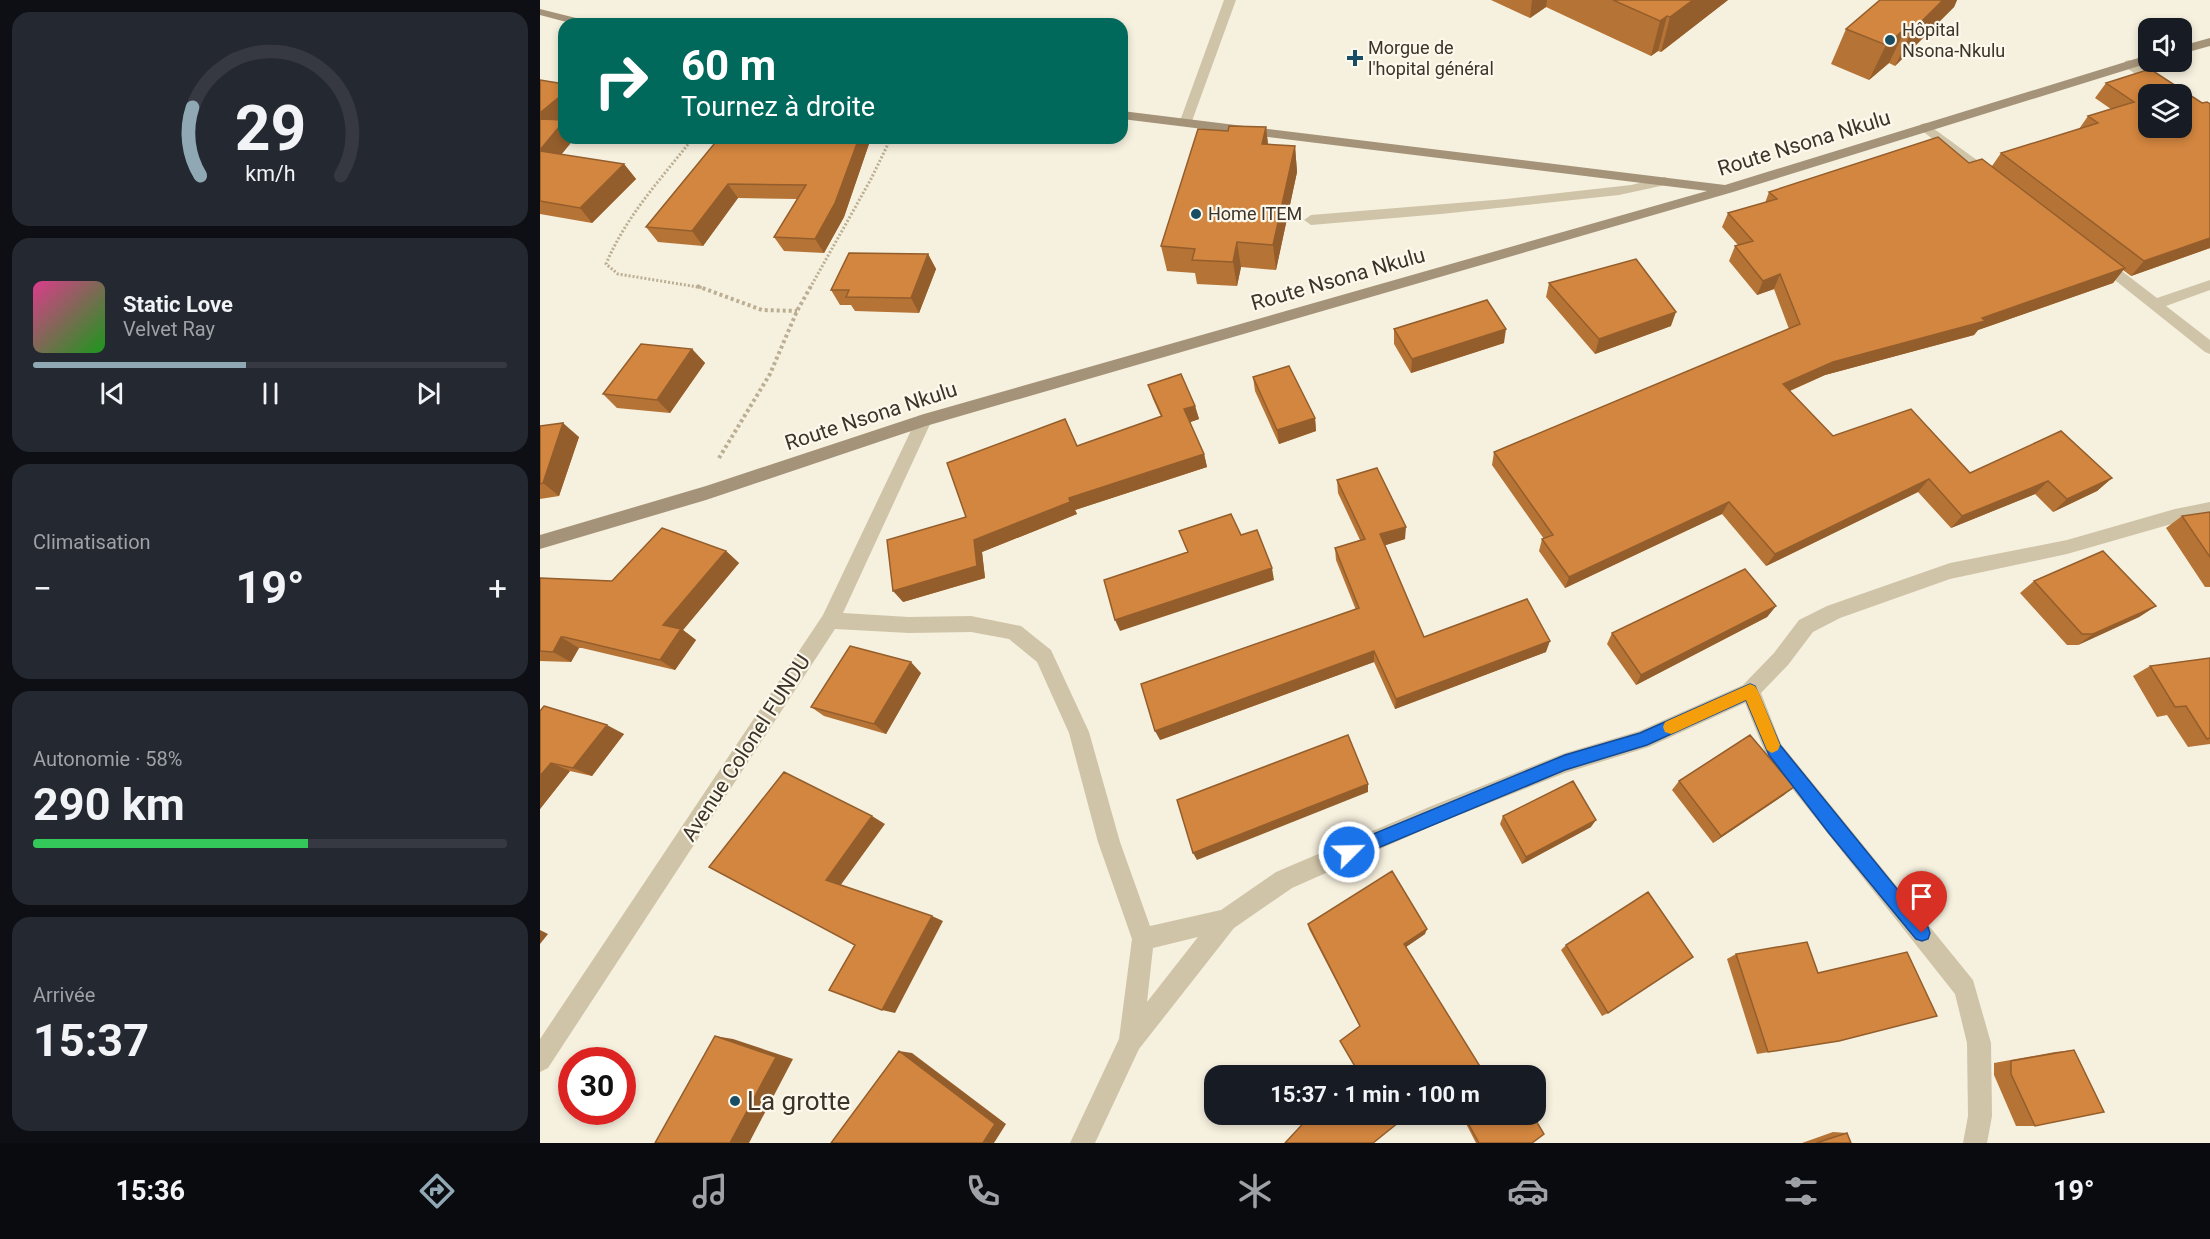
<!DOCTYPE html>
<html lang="fr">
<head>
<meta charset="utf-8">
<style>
	body { margin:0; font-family:Roboto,sans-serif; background:#242831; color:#f1f3f6; height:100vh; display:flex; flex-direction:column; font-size:22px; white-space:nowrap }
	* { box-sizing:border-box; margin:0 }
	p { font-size:20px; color:#9ea1a6 }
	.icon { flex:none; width:33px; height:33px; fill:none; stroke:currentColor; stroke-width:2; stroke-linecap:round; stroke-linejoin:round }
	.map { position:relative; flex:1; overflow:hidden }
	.details { display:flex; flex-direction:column; gap:12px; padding:12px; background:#0d0f14; width:540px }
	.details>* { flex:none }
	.guide { position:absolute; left:18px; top:18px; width:570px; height:126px; border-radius:18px; box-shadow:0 3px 9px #0003; background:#00695c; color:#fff; overflow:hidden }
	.controls { position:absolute; left:1598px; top:18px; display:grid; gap:12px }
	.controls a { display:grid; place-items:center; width:54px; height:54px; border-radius:12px; background:#171b24; box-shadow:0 3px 9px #0003; font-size:30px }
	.speed { position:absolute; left:18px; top:1047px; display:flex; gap:12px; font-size:30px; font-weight:700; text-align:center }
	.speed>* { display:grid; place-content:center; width:78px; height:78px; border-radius:50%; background:#171b24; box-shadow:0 3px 9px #0003; line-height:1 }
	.speed .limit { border:9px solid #d22; background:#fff; color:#111 }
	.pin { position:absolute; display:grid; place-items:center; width:51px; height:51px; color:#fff; margin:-62px -26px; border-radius:50% 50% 50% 0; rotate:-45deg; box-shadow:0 0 6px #0007 }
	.pin .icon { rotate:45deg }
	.me { position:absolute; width:66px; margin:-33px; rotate:67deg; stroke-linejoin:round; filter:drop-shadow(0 0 4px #0008) }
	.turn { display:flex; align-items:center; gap:21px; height:126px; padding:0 24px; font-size:27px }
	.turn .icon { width:78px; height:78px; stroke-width:2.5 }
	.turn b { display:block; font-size:42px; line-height:51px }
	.big { font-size:45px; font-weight:700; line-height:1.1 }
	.details .card { flex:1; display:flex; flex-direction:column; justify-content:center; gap:9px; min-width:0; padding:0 21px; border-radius:18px; background:#242831 }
	.details .dial { align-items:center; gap:0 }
	.dial svg { height:156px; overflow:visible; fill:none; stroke:#363941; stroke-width:7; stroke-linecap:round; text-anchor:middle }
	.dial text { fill:#f1f3f6; stroke:none }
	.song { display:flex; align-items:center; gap:18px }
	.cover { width:72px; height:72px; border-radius:9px; background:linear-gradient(135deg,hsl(330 70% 55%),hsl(120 70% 35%)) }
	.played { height:6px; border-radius:3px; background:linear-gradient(90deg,#90a8b4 45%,#363941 45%) }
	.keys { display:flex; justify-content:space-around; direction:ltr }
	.heat { display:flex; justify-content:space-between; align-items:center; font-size:33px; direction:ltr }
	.charge { height:9px; border-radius:4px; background:linear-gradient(90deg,#34c759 58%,#363941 0) }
	.trip { position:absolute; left:664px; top:1065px; width:342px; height:60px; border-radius:18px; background:#171b24; box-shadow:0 3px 9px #0003; font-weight:700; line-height:60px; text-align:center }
	.tab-bar { display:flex; height:96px; justify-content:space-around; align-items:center; background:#090b0e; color:#9ea1a6 }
	.tab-bar .icon { width:42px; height:42px }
	.tab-bar .selected { color:#90a8b4 }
	.tab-bar b { font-size:27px; color:#f1f3f6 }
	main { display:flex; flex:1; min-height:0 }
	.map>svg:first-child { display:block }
</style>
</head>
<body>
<main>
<section class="details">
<div class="card dial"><svg viewBox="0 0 100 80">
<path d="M14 69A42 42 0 1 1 86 69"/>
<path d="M14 69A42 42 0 0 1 10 34" stroke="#90a8b4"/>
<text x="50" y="56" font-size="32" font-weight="700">29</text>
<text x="50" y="72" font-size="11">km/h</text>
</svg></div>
<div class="card">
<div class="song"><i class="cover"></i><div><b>Static Love</b><p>Velvet Ray</p></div></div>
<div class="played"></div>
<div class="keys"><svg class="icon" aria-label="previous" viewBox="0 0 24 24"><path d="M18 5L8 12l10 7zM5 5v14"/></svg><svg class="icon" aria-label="pause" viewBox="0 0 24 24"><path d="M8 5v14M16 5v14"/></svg><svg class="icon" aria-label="next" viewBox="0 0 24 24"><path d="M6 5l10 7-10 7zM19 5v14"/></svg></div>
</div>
<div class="card"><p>Climatisation</p>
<div class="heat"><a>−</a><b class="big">19°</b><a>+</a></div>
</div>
<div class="card"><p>Autonomie · 58%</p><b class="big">290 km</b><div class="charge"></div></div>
<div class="card"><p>Arrivée</p><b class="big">15:37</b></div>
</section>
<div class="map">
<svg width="1670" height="1143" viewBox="0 0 1670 1143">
	<rect width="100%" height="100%" fill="#f6f0de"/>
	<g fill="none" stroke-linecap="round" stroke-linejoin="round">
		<path stroke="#bcae92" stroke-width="3" stroke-dasharray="2 2" stroke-linecap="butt" d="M153,138C121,179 86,216 66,264L78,274L164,288
			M270,288L331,179L351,138"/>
		<path stroke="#bcae92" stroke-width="4" stroke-dasharray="3 3" stroke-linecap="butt" d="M157,286L222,310L257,311
			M179,458L230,374L257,311L271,286"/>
		<path fill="#d0c4a8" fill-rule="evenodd" d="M684,0H696L652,121L650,124H642L640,121Z
			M1589,60L1593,61L1639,94H1626L1585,67V61Z
			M1386,123L1456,174L1458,177L1456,180H1446L1381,130L1380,127L1381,124Z
			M1125,177L1132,181L1130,184L1079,195L901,214L771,225L764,220L771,215L966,199L1091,185Z
			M1561,257L1566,259L1617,298L1670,280V290L1626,306L1670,340V354L1665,352L1556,265L1554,262L1556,259Z
			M384,414L390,416L392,420L303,613L369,617L431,616L481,626L511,650L549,732L580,842L610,926L681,910L736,872L889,807L1025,753L1099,731L1203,685L1234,653L1259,620L1287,606L1410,563L1527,540L1635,509L1670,502V516L1635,523L1527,554L1410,579L1300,618L1273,632L1248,665L1221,693L1241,744L1433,980L1451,1043L1452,1116L1447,1143H1423L1428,1116L1427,1043L1415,994L1227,757L1205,703L1109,747L1025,773L901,822L752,888L694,928L599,1049L555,1143H530L579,1039L592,939L558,842L529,733L497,662L469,639L431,632L369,633L295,629L8,1068L0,1072V1039L283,615L376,420L378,416ZM658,937L607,1002L613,948Z"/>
		<path fill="#a49379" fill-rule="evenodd" d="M0,9L52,22L54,24H34L0,15Z
			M1670,38V46L1641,54V46Z
			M1608,55V62H1612L1193,192L386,426L166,500L0,549V535L166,486L384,414L1167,191L582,119V111L1185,185Z"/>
	</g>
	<path fill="#b57336" d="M951,0H1188L1121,52L1118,51L1111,56L1006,7L990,18Z
		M1340,0H1417L1414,7L1355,66L1349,63L1329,80L1291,64L1306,29Z
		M1610,69L1670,248L1591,276L1583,270L1573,283L1438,330L1434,335L1285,375L1250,391L1293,436L1430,473L1572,478L1557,491L1513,512L1495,494L1411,528L1378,492L1226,566L1182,514L1025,588L999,551L1002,539H1004L952,465L954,452L1249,329L1234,289L1217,295L1189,261L1195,246L1198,245L1182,227L1188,213L1225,203L1229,192L1429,163L1452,166L1461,153L1539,129L1548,116L1571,109L1555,98L1566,83Z
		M0,80L22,119L21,155L84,164L96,179L52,223L0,214Z
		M726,127L728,145L755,146L757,172L736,270L701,267L697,286L657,284L655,273L627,271L621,246L688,131Z
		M179,138H331L304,217L284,253L244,251L234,237L257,199L198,198L163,246L118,242L106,227Z
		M388,254L396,269L379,313L315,311L311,305H300L291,290Z
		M1009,283L1131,326L1055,354L1006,297Z
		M854,329L964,343L871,373L854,344Z
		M152,349L165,363L130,413L77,408L63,394Z
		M713,377L775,418L776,431L739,444L715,391Z
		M608,385L655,406L659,419L650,422L664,454L667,467L535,510L537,514L442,552L445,578L363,602L537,446L621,417L613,399Z
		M0,426L39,437L19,496L0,499Z
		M797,480L865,539L845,545L884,637L1006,652L855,709L834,662L620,740L816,610L796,560L795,548L820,540L798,493Z
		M1670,512V587H1665L1626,528L1642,516Z
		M186,551L199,563L143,630L156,640L135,670L42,648H39L31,662L0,661V578L72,581Z
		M1494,581L1616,606L1599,617L1538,645H1527L1480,593Z
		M1236,606L1227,617L1096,685L1067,644L1072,633Z
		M1670,658V744L1648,747L1627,715L1617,717L1593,676L1610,666Z
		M381,673L346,734L284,716L271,707Z
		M0,711L84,734L52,776L30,771L0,809Z
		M1139,781L1244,795L1173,843L1132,790Z
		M963,816L1051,827L982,864L960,824Z
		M768,924L885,934L866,947L815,1069L820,1027L769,929Z
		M1026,945L1068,1013L1062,1016L1021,950Z
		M1196,954L1299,1041L1217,1054L1187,959Z
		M1534,1050L1495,1126H1476L1454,1075V1063L1515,1052Z
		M921,1114H992V1143H936Z
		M1293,1132L1307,1133L1311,1143H1262Z"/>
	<path fill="#945e2c" d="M992,0H1007L1006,7L990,18Z
		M1153,0H1188L1121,52L1130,17Z
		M1403,0H1417L1414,7L1355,66L1372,31Z
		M1127,16L1118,51L1111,56L1120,21Z
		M1366,28L1349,63L1329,80L1346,45Z
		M24,93V118L7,133L0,125V113Z
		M24,121V138H35L12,166L0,153V150Z
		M726,127L729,153L722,144Z
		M319,138H331L304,217L284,253L275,239Z
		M755,146L757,172L736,270L733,245Z
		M84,164L96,179L52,223L40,208Z
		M188,184L198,198L163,246L152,231Z
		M1670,238V248L1591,276L1604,261Z
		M697,242L701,267L697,286L693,262Z
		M388,254L396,269L379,313L371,298Z
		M1585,268L1573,283L1438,330L1434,335L1285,375L1235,397L1243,384L1293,362L1442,318Z
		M1240,274L1234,289L1217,295L1223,281Z
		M1136,312L1131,326L1055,354L1059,339Z
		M966,329L964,343L871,373L872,359Z
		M152,349L165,363L130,413L117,400Z
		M655,406L659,419L648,423L644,409Z
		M775,418L776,431L739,444L737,430Z
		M23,423L39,437L19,496L3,483Z
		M664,454L667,467L535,510L537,514L442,552L445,578L363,602L353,591L434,540L529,498Z
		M1572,478L1557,491L1513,512L1527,499Z
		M1389,479L1378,492L1226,566L1235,554Z
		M1508,481L1495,494L1411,528L1422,516Z
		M1189,502L1182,514L1025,588L1029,577Z
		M866,527L865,539L840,547V534Z
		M186,551L199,563L143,630L156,640L135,670L120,660L123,625Z
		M732,568L734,580L580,631L575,620Z
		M1236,606L1227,617L1096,685L1101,675Z
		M1616,606L1599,617L1538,645L1553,634Z
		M21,637L39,648L31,662L13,652Z
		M1010,641L1006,652L855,709L856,699Z
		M834,651V662L620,740L615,731Z
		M371,662L381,673L346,734L334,724Z
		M67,725L84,734L52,776L33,768Z
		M11,763L30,771L0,809V776Z
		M828,784V792L657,860L653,853Z
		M1254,787L1244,795L1173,843L1181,836Z
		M332,816L345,824L300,886L286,880Z
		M1056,820L1051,827L982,864L986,857Z
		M392,916L403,921L355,1013L342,1010Z
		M887,929L885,934L863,949L864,944Z
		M0,930L8,934L0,944Z
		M175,1036L193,1039L253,1059L209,1143H190Z
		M359,1051L372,1053L466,1124L454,1143H443Z"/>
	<path fill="#d3863f" stroke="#945e2c" stroke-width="1.5" fill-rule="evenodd" d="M1073,0H1153L1130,17L1127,16L1120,21Z
		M1340,0H1403L1372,31L1366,28L1346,45L1306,29Z
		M1610,69L1662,103L1667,102L1670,104V238L1604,261L1461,153L1558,123L1548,116L1594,102L1566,83ZM1608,94H1641V128H1608Z
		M0,80L24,84V93L0,113Z
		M0,119L24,120V121L0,150Z
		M689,126L726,127L722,144L755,146L733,245L697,242L693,262L652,260L655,249L621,246L658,129L688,131Z
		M1398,137L1429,163L1442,159L1585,268L1442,318L1445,321L1293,362L1243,384L1293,436L1371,409L1430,473L1521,431L1572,478L1527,499L1508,481L1422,516L1389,479L1235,554L1189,502L1029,577L1002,539L1013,535L954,452L1260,324L1240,274L1223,281L1195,246L1213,241L1188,213L1237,199L1229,192Z
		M179,138H319L295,203L275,239L234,237L266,185L188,184L152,231L106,227Z
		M0,151L84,164L40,208L0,201Z
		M309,253L388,254L371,298L306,297L309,290H291Z
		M1096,259L1136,312L1059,339L1009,283Z
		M947,300L966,329L872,359L854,329Z
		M101,344L152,349L117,400L63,394Z
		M749,366L775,418L737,430L713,377Z
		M641,374L655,406L644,409L664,454L529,498L530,502L434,540L437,566L353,591L347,540L426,517L407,463L525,419L537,446L622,416L608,385Z
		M23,423L3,483L0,484V426Z
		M837,468L866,527L840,534L884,637L987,599L1010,641L856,699L834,651L615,731L601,684L819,608L795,548L825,539L797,480Z
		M1670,512V557L1642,516Z
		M691,514L701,535L717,530L732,568L575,620L564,580L648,552L639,531Z
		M122,528L186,551L123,625L141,629L120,660L24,637H21L13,652L0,651V578L72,581Z
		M1563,551L1616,606L1553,634H1542L1494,581Z
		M1205,569L1236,606L1101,675L1072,633Z
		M310,646L371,662L334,724L271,707Z
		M1670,658V738L1667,739L1646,706L1635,707L1610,666Z
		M4,706L67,725L33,768L11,763L0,776V711Z
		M808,735L828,784L653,853L637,800Z
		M1210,735L1254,787L1181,836L1139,781Z
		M244,772L332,816L286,880L392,916L342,1010L289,990L315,945L169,867Z
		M1033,781L1056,820L986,857L963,816Z
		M852,871L887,929L864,944L946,1076H809L816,1068L800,1041L820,1026L768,924Z
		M1108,892L1153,957L1068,1013L1026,945Z
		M1267,942L1278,973L1367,952L1397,1016L1299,1041L1228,1052L1196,954Z
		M175,1036L236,1057L190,1143H115Z
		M1534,1050L1564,1112L1495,1126L1471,1074V1061Z
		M359,1051L455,1124L443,1143H291Z
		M772,1114H869L833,1143H745Z
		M923,1114H971V1115L972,1114H992L1004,1134L992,1143H939Z
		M1307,1133L1311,1143H1276Z"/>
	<path fill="#1a73e8" stroke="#114b97" stroke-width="1.5" d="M1210,684L1215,686L1240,745L1388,927L1390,933L1388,939L1382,941L1376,939L1288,832L1229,755L1206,700L1107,745L1025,770L809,860L804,858L801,852L804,846L1025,755L1100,733Z"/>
	<path fill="#f59e0b" d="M1210,684L1215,686L1218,691L1240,745L1238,750L1232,753L1227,750L1206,700L1136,732L1131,734L1125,732L1123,727L1125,722Z"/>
	<g fill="#194d63" stroke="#fcf8ec" stroke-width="2">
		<circle cx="1350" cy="40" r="6"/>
		<path d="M812 49h6v6h6v6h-6v6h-6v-6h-6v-6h6z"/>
		<circle cx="656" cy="214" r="6"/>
		<circle cx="195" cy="1101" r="6"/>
	</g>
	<g text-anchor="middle" stroke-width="4.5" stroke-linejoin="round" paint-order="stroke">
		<g font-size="18" fill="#3c3329" stroke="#fcf8ec" text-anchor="start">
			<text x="1362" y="36">Hôpital<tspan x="1362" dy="21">Nsona-Nkulu</tspan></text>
			<text x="828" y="54">Morgue de<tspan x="828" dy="21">l'hopital général</tspan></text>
			<text x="668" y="220">Home ITEM</text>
		</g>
		<g font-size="21" fill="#3c3329" stroke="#fcf8ec">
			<text transform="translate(1264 143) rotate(-17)" y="7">Route Nsona Nkulu</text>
			<text transform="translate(798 279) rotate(-16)" y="7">Route Nsona Nkulu</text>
			<text transform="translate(331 416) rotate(-18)" y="7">Route Nsona Nkulu</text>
			<text transform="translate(206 748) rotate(-57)" y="7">Avenue Colonel FUNDU</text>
		</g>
		<g font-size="26" fill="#3c3329" stroke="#fcf8ec" text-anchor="start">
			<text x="207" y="1110">La grotte</text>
		</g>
	</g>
</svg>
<div class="controls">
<a><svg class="icon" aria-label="sound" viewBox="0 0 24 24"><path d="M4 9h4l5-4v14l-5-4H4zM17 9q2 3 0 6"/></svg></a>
<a><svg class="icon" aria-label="layers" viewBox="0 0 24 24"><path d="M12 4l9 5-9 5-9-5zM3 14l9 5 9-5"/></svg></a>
</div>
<div class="speed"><div class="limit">30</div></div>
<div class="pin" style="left:1382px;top:933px;background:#d93025"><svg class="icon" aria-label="arrive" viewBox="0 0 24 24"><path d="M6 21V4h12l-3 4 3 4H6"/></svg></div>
<svg class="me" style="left:809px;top:852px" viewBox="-20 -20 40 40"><circle r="17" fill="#1a73e8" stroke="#fff" stroke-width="3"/><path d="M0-11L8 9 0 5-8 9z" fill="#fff"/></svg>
<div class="trip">15:37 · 1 min · 100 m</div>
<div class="guide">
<div class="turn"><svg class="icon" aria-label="right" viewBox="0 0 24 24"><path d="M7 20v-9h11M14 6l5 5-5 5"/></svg><div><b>60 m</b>Tournez à droite</div></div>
</div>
</div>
</main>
<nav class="tab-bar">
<b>15:36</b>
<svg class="icon selected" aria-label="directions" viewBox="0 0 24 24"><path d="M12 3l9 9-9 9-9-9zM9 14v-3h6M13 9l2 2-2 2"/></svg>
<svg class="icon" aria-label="music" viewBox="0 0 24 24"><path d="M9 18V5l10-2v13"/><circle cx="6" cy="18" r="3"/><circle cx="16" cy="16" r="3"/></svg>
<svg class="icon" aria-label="phone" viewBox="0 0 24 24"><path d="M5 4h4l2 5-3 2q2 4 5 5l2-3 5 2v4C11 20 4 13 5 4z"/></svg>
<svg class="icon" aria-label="climate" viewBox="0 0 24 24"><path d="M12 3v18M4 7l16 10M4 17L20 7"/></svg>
<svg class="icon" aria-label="car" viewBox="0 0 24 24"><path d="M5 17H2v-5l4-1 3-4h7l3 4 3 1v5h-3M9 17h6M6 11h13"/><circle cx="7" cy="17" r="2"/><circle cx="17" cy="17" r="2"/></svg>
<svg class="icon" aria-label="filters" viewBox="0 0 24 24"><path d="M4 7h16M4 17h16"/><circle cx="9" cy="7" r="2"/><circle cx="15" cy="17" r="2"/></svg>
<b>19°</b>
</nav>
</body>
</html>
